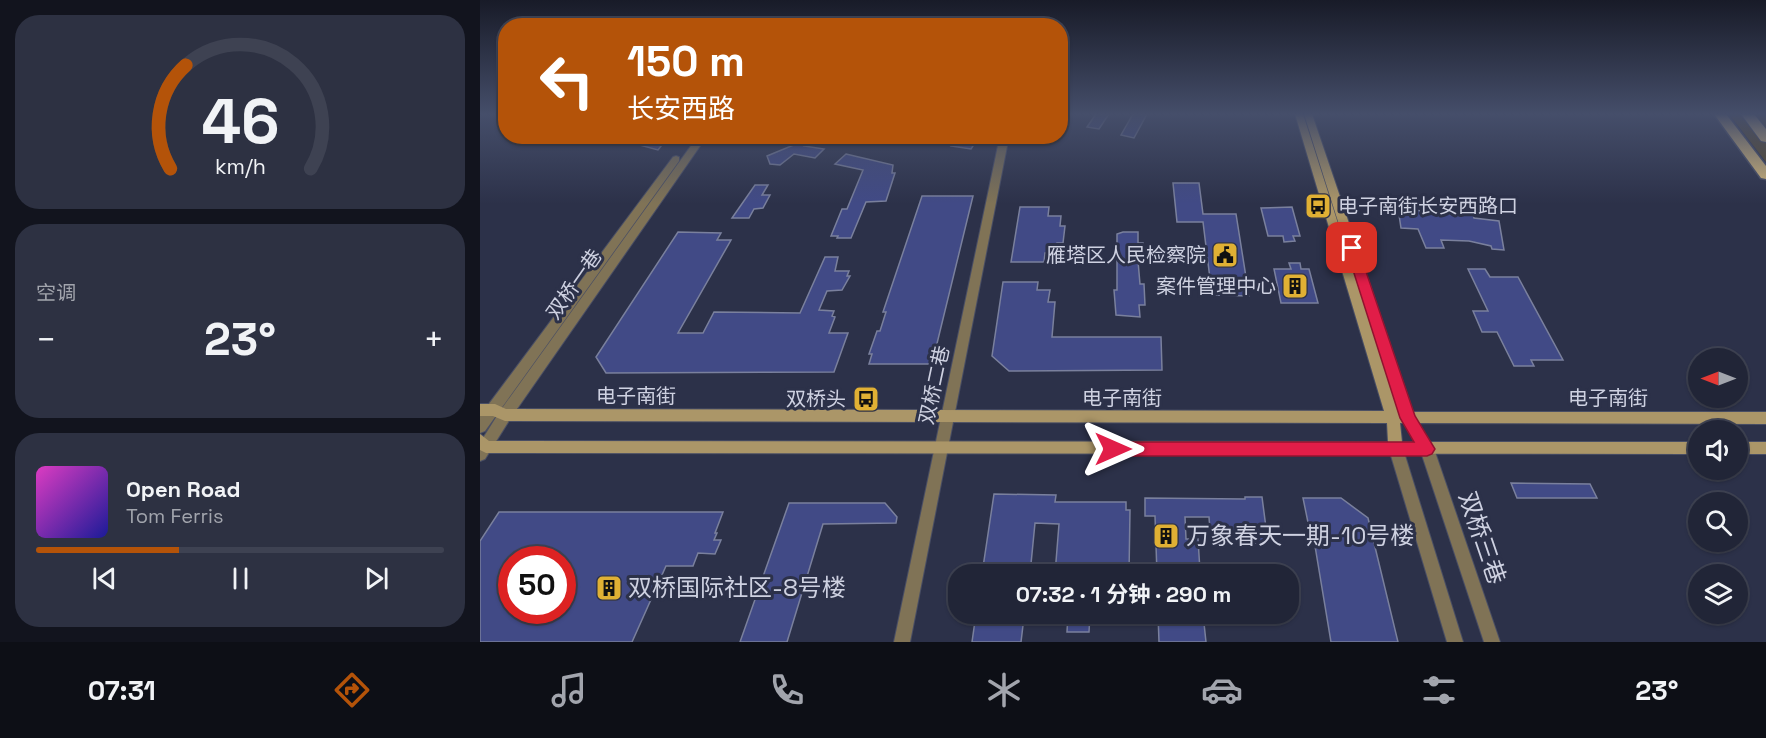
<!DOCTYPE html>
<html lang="zh">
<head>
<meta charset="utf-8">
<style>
	body { margin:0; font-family:"Space Grotesk","Noto Sans SC",sans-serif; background:#2d3142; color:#f1f3f6; height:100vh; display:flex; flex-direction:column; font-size:22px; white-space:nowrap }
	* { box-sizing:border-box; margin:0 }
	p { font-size:20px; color:#a2a5ad }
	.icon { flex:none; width:33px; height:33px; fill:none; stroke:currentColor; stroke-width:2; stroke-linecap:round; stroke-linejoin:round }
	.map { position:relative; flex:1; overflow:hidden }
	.panel { display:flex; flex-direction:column; gap:15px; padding:15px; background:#12141e; width:480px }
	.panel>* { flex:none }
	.guide { position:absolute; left:18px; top:18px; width:570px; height:126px; border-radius:24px; box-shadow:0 2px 4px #0004,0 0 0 2px #3e4252; background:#b45309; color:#fff; overflow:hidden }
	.needle { width:39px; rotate:270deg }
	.fabs { position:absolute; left:1208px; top:348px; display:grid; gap:12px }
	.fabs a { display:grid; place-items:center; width:60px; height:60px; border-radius:50%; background:#212537; box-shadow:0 2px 4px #0004,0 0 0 2px #3e4252; font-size:30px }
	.speed { position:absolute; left:18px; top:546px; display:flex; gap:12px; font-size:30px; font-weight:700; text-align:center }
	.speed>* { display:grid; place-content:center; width:78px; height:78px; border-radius:50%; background:#212537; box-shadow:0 2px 4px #0004,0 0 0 2px #3e4252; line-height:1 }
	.speed .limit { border:9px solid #d22; background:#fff; color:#111 }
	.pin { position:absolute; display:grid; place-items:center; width:51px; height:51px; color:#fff; margin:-26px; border-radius:12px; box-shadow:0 3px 9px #0006 }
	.me { position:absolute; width:66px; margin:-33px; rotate:90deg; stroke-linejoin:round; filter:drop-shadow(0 0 4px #0008) }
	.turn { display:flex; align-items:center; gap:21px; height:126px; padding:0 30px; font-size:27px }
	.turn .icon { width:78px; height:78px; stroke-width:2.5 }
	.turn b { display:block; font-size:42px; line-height:51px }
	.big { font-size:45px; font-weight:700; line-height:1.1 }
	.panel .tile { flex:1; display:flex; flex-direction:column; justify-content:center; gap:9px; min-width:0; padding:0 21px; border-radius:24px; background:#2d3142 }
	.panel .dial { align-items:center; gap:0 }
	.dial svg { height:156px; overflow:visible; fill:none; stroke:#3e4252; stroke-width:7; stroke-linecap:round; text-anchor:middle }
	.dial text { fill:#f1f3f6; stroke:none }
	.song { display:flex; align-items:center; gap:18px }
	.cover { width:72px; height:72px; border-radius:9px; background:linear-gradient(135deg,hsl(310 70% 55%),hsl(240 70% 35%)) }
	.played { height:6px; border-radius:3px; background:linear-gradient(90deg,#b45309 35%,#3e4252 35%) }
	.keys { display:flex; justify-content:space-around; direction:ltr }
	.heat { display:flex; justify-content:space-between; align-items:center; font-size:33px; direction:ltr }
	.trip { position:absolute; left:468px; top:564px; width:351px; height:60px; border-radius:24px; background:#212537; box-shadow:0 2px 4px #0004,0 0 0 2px #3e4252; font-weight:700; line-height:60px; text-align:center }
	.dock { display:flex; height:96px; justify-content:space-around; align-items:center; background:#0d0f16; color:#a2a5ad }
	.dock .icon { width:42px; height:42px }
	.dock .selected { color:#b45309 }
	.dock b { font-size:27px; color:#f1f3f6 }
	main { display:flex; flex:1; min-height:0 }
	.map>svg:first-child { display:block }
</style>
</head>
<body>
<main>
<section class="panel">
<div class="tile dial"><svg viewBox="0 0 100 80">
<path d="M14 69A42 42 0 1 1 86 69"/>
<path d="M14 69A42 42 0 0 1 22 16" stroke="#b45309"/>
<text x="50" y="56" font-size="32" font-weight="700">46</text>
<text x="50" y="72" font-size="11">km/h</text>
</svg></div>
<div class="tile"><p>空调</p>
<div class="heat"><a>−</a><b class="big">23°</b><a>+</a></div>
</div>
<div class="tile">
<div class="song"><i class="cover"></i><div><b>Open Road</b><p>Tom Ferris</p></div></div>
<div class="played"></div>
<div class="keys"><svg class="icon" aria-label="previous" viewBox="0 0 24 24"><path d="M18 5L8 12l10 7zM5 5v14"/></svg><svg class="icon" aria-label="pause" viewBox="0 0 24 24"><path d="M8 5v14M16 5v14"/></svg><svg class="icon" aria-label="next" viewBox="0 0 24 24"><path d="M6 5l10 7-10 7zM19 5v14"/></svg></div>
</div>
</section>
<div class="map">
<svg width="1286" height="642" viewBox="0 0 1286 642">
	<rect width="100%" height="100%" fill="#2c3149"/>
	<path fill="#5c4b23" d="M1249,114H1286V162Z"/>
	<path fill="#414a86" stroke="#7a809d" stroke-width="1.5" fill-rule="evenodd" d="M616,114H629L619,129L607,127Z
		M653,114H667L654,138L641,135Z
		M142,136H189L178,150L141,140Z
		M477,137L497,140L491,149L471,146Z
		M328,139L324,146L344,149L335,158L314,154L300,165L290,164L287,156Z
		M366,154L413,165L412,173H415L406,201L386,202L371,238H357L358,236H351L362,209H367L383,170L355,164Z
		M693,183H719L723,214H756L769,296L732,295L723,222H697Z
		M275,185H288L282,195H290L283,208L274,209L269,218H252Z
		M442,196H493L452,364H389L392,354H389L397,331H400L406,312H403Z
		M540,207H569L568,216H581L580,226H585L583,243H577L576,253H565L564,262H531Z
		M812,207L820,236H813L815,241L804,242L803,236H788L781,208Z
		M918,208L982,216V213L993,214L994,218L1019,221L1024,250L1012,249L1011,246L989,241L961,240L964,248H946L938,229L921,228Z
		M198,232L241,233L237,240H251L198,333H223L234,312L320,313L345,257H358L355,271H369L367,276H370L362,290L347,291L339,310L354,311L352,316L355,317L349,333H368L354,372L126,373L116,357Z
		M643,232H658V243H663L664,261H658L660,284H664L665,305H659L660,317L636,315L634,290H637V234Z
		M809,263H820L821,269H829L838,303H801L794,269H811Z
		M988,269H1005L1010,277H1038L1083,360H1051L1054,366H1034L1017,332H1002L993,311H1008Z
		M523,282H558L557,290H570L568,302H575L572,337H681L682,370L529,371L512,356Z
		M1031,483L1110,484L1117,498H1037Z
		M514,494L576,495L575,502H646V510H650L649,574H575L579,524L555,523L550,574H502Z
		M765,497H782L788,543H771L769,531H730L729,517H705L706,539H718L720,571H700V574H677L675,516H665V498L765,499Z
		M823,498H861L888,518L918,642H851L835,546L832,542Z
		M309,503H405L417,517L416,523L343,524L307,642H260Z
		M19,512H243L235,533H237L234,540H241L235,554L218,553L213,566H186L152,642H0V541ZM32,560H82V610H32Z
		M496,614H532V617H544L541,642H492Z
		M588,614H610L609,632H587Z
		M678,614H723L726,642H679Z"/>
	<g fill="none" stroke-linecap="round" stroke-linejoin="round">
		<g stroke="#494e64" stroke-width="2">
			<path id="tertiary" d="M218,136H227L30,419L5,459L0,461V443L20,411Z
				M520,136H529L430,642H414Z
				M196,156L199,157V161L5,431L0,433V416L193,157Z
				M916,443L921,445L923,449L983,642H967L909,449L911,445Z
				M947,443L952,445L954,449L1020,642H1004L940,449L942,445Z"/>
		</g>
		<g stroke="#494e64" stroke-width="2">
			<path id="secondary" d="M815,114H823L918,411L824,114H832L933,412H1286V424L938,423L950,442H1218V454L6,453L0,450V434L9,441L908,442L907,423L25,421L13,416H0V404H15L26,409L904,411ZM920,423H924L935,442H922Z
				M1257,442H1286V454H1257Z"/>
		</g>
		<g stroke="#494e64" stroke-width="3">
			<path id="trunk" d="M1234,114H1246L1286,166V179L1281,178Z"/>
		</g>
		<g stroke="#494e64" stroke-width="2">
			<path id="motorway" d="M1261,114H1274L1286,129V142L1281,141Z"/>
		</g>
		<use href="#tertiary" fill="#807356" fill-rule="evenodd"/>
		<use href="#secondary" fill="#ab9668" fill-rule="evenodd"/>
		<use href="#trunk" fill="#dcbe7c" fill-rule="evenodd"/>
		<use href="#motorway" fill="#ebca81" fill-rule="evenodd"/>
	</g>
	<linearGradient id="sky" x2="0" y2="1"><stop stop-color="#181b28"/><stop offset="0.56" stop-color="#454e6a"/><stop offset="1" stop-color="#454e6a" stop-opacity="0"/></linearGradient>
	<rect width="1286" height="204" fill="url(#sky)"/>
	<path fill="#e11d48" stroke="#92132f" stroke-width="1.5" d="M872,244L878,248L935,416L955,449L952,454L947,456H633L628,454L625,449L628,444L633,442H934L920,418L866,248Z"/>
	<defs>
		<g id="bus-square" transform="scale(1.35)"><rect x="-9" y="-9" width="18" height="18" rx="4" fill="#e0b034" stroke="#2c3149"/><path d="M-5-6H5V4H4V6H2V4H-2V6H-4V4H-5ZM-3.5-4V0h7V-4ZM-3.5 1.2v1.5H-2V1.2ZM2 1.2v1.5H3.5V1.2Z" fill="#111"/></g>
		<g id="civic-square" transform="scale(1.35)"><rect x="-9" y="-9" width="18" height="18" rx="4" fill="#e0b034" stroke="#2c3149"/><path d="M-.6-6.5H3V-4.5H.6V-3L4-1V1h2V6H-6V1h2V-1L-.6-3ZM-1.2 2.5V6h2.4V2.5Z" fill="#111"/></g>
		<g id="building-square" transform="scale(1.35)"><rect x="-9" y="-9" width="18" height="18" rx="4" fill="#e0b034" stroke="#2c3149"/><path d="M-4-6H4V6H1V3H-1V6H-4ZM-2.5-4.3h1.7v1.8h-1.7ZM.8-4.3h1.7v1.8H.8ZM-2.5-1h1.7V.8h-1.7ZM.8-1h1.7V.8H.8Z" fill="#111"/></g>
	</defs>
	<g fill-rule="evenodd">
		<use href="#bus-square" x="838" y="206"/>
		<use href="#civic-square" x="745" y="255"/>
		<use href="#building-square" x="815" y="286"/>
		<use href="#bus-square" x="386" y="399"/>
		<use href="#building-square" x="686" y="536"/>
		<use href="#building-square" x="129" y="588"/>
	</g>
	<g text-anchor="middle" stroke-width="6" stroke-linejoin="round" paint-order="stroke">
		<g font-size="20" fill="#ced1e1" stroke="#2c3149" text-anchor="end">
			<text x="858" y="213" text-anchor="start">电子南街长安西路口</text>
			<text x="726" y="262">雁塔区人民检察院</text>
			<text x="796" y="293">案件管理中心</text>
			<text x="366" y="406">双桥头</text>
		</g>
		<g font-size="20" fill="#ced1e1" stroke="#2c3149">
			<text transform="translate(94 284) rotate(-55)" y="7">双桥一巷</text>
			<text transform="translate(454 385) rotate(-78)" y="7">双桥二巷</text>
			<text x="156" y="403">电子南街</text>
			<text x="642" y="405">电子南街</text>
			<text x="1128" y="405">电子南街</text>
		</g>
		<g font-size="24" fill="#ced1e1" stroke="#2c3149" text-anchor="start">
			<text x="706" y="544">万象春天一期-10号楼</text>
			<text x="148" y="596">双桥国际社区-8号楼</text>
		</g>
		<g font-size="24" fill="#ced1e1" stroke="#2c3149">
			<text transform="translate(1002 538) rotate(71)" y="8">双桥三巷</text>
		</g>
	</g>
</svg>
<div class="fabs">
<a><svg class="needle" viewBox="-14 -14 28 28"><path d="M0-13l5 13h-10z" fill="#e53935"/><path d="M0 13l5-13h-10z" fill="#a2a5ad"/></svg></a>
<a><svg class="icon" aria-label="sound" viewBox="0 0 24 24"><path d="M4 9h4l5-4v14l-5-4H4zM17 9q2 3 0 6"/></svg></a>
<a><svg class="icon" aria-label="search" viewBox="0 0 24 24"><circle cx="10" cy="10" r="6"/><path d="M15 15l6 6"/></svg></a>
<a><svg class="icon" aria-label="layers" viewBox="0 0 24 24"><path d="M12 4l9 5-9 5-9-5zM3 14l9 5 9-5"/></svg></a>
</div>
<div class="speed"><div class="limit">50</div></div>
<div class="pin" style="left:872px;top:248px;background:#d93025"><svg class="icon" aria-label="arrive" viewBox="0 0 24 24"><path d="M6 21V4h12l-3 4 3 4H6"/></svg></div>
<svg class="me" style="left:633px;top:449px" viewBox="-20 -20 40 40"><path d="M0-17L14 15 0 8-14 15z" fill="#e11d48" stroke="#fff" stroke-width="4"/></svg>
<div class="trip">07:32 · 1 分钟 · 290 m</div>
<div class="guide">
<div class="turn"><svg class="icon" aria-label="left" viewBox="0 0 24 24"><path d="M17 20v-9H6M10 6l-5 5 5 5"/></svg><div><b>150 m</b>长安西路</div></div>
</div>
</div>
</main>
<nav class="dock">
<b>07:31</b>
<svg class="icon selected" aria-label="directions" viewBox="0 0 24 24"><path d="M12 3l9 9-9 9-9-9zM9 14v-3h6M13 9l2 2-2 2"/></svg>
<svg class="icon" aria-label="music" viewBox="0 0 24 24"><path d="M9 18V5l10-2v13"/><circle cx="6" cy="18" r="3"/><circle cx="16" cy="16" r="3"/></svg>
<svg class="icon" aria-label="phone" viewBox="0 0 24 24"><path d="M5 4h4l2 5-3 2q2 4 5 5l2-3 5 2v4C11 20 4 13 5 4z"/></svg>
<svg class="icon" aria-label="climate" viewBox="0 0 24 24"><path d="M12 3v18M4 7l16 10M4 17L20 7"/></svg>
<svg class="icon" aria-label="car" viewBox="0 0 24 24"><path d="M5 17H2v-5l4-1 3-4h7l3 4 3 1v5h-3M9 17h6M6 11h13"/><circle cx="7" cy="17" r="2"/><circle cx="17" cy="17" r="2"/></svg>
<svg class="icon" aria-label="filters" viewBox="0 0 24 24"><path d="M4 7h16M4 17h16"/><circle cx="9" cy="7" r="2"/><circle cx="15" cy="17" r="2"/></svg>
<b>23°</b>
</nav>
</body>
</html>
